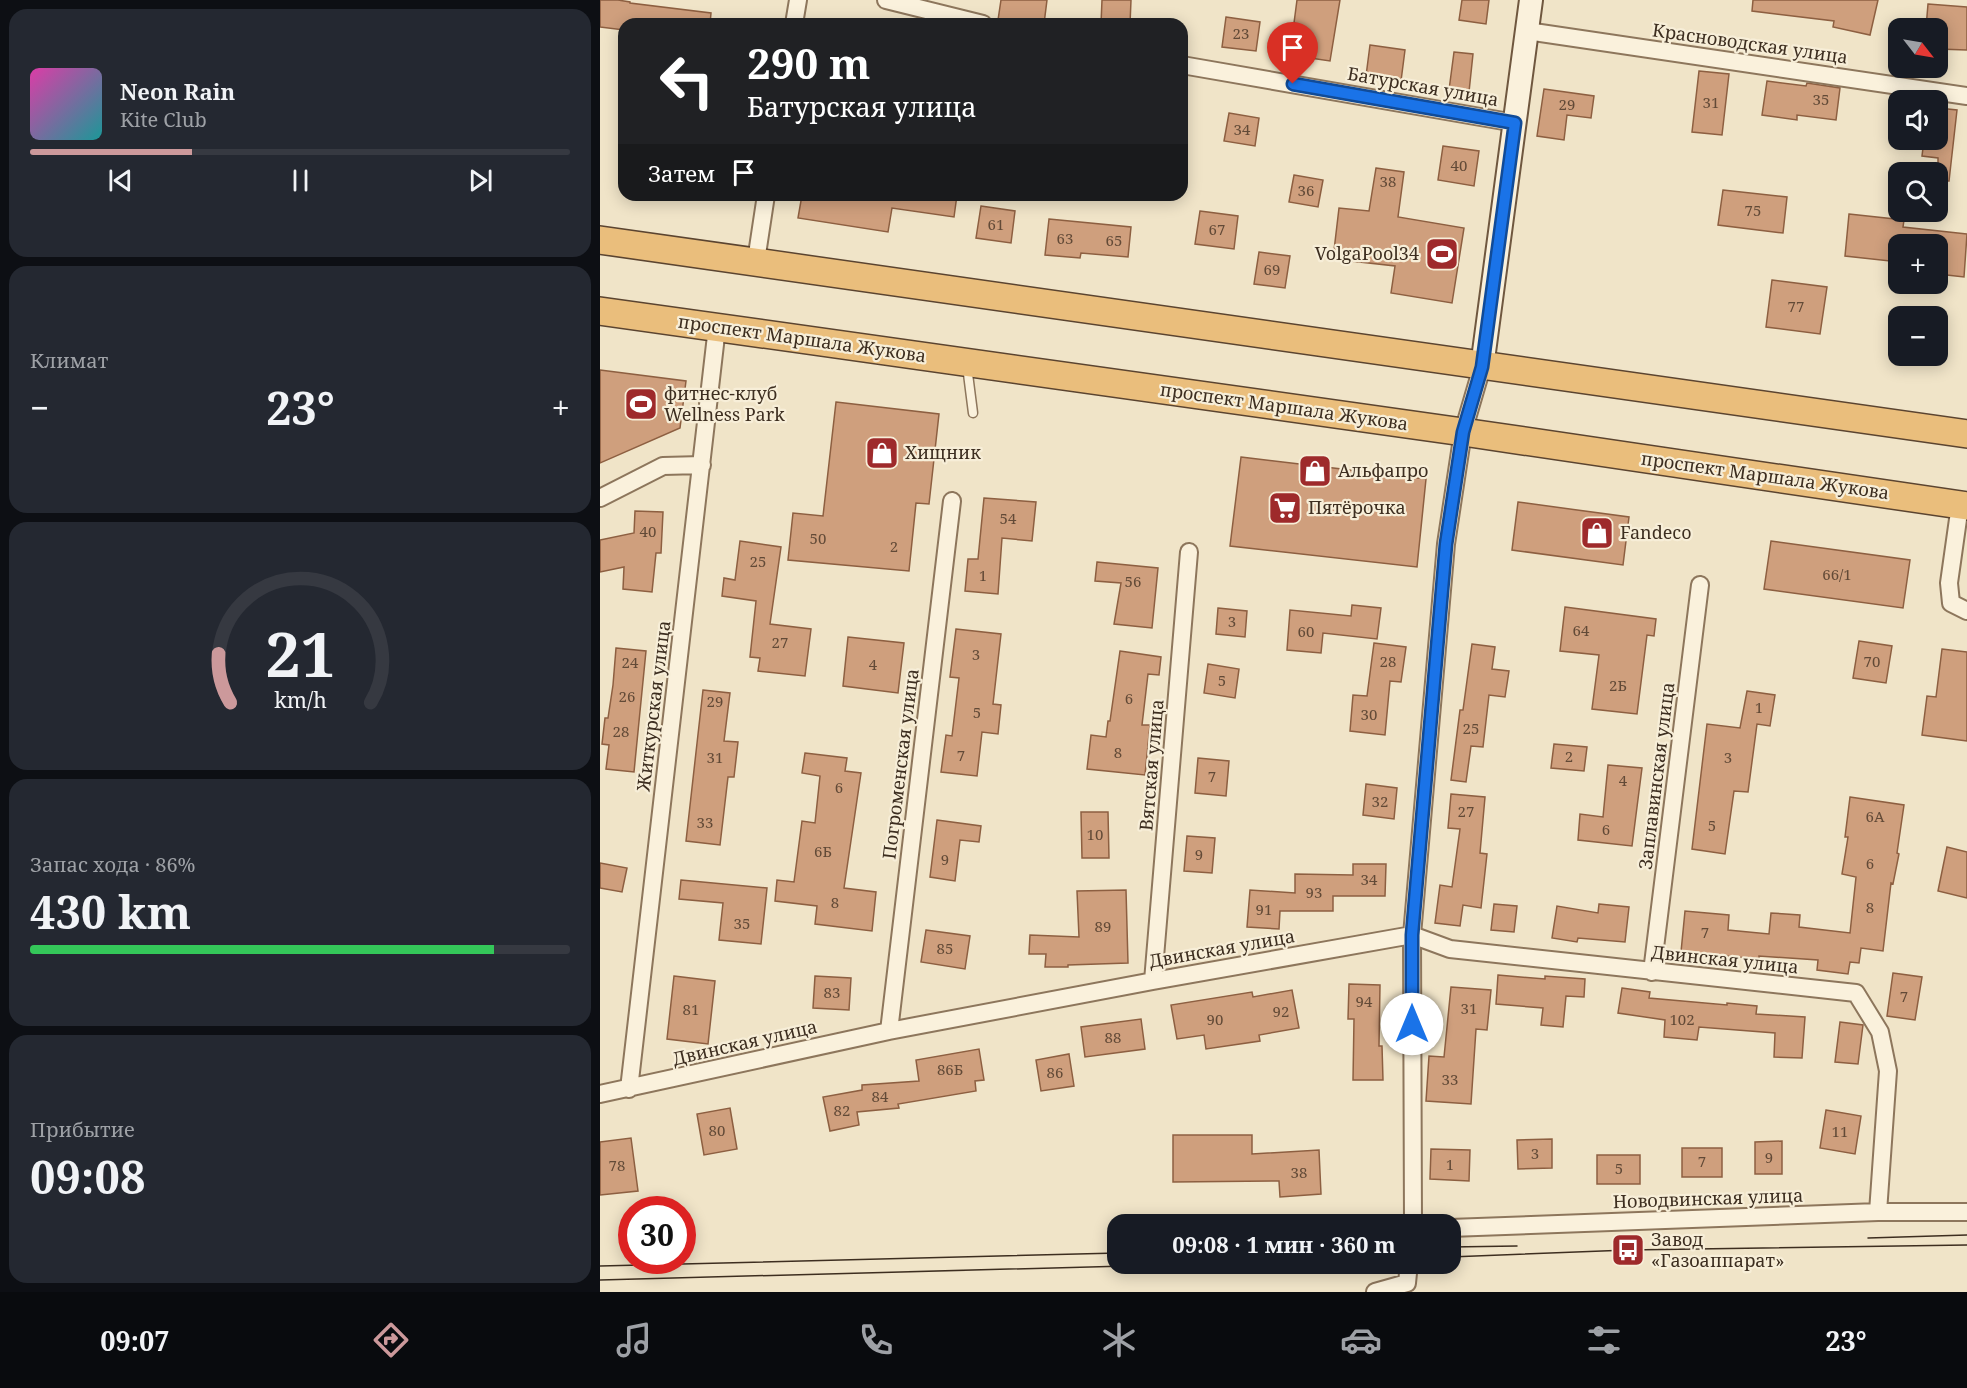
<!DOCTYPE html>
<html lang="ru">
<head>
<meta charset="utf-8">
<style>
	body { margin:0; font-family:"Noto Serif",serif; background:#242831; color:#f1f3f6; height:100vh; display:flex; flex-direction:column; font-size:22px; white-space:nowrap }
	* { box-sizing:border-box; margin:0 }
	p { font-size:20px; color:#9ea1a6 }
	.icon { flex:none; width:33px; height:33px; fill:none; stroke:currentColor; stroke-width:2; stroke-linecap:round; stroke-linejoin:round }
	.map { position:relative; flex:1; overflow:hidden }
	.side { display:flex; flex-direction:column; gap:9px; padding:9px; background:#0d0f14; width:600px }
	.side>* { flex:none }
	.top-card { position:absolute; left:18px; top:18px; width:570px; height:183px; border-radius:18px; box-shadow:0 3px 15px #0003; background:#202124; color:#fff; overflow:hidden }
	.needle { width:39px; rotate:121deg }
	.tools { position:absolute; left:1288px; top:18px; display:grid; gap:12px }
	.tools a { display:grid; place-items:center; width:60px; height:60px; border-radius:12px; background:#171b24; box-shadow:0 3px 15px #0003; font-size:30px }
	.speed { position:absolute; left:18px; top:1196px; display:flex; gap:12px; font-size:30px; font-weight:700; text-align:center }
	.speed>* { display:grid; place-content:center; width:78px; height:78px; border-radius:50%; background:#171b24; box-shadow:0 3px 15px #0003; line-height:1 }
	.speed .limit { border:9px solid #d22; background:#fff; color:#111 }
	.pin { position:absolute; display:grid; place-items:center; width:51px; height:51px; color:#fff; margin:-62px -26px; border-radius:50% 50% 50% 0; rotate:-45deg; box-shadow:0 0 6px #0007 }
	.pin .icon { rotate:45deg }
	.me { position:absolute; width:66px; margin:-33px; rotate:0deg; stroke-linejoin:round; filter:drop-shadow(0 0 4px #0008) }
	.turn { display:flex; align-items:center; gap:21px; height:126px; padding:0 30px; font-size:27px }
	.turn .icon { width:78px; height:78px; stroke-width:2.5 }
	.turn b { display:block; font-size:42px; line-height:51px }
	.then { display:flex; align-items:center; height:57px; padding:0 30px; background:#0003; gap:12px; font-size:22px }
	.big { font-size:45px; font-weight:700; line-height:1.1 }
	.side .card { flex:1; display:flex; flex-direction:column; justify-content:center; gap:9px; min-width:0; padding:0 21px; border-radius:18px; background:#242831 }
	.side .dial { align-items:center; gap:0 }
	.dial svg { height:156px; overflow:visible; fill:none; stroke:#363941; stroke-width:7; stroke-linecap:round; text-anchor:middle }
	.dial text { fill:#f1f3f6; stroke:none }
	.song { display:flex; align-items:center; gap:18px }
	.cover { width:72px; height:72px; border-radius:9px; background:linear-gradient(135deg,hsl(320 70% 55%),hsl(180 70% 35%)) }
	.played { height:6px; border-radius:3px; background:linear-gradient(90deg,#cc999b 30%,#363941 30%) }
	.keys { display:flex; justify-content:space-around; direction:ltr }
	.heat { display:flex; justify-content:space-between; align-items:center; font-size:33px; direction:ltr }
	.charge { height:9px; border-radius:4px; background:linear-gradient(90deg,#34c759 86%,#363941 0) }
	.trip { position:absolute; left:507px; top:1214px; width:354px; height:60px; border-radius:18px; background:#171b24; box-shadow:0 3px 15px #0003; font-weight:700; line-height:60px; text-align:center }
	.menu { display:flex; height:96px; justify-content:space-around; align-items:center; background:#090b0e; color:#9ea1a6 }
	.menu .icon { width:42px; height:42px }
	.menu .on { color:#cc999b }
	.menu b { font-size:27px; color:#f1f3f6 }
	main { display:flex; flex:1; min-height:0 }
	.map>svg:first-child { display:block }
</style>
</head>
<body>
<main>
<section class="side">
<div class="card">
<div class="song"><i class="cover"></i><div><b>Neon Rain</b><p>Kite Club</p></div></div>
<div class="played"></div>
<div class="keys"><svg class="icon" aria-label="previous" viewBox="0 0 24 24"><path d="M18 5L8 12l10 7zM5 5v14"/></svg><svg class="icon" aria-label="pause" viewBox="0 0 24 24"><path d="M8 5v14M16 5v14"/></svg><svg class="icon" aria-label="next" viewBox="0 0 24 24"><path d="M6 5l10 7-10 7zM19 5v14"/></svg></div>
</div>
<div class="card"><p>Климат</p>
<div class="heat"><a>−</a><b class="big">23°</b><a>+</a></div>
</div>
<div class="card dial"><svg viewBox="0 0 100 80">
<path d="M14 69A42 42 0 1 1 86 69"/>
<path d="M14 69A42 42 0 0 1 8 44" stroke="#cc999b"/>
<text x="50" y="56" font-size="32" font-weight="700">21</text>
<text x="50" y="72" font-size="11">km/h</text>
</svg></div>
<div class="card"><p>Запас хода · 86%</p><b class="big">430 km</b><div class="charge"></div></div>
<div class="card"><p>Прибытие</p><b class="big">09:08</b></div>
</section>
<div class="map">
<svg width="1367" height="1292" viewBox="0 0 1367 1292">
	<rect width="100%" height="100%" fill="#f0e4c8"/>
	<path fill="#cf9f7d" stroke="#8d5f41" stroke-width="1.5" d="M0,0H18L30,2V3L111,13L110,24H24V30L0,27Z
		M401,0H447L444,24L398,20Z
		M502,0H531L530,24H501Z
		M697,0H740L730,61L697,56L701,25L694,23Z
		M862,0H889L886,24L859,20Z
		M1153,0H1278L1270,35L1233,27L1234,21L1152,11Z
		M1328,4L1367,7V50L1338,49V28H1326Z
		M626,17L660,22L656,51L622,47Z
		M770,45L805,50L801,81L766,76Z
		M854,52L873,54L869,92L849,90Z
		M1099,71L1129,74L1122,135L1092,132Z
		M1167,81L1206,86L1207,83L1240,88L1236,120L1197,115V120L1162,115Z
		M944,89L994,96L991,118L967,115L964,140L937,136Z
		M1338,108L1357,110L1349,181H1338V158L1322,156L1324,140H1338Z
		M629,113L659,118L655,146L624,141Z
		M843,146L879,151L874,186L838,180Z
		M776,168L804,172L798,217L864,228L852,303L791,293L795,266L733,259L739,208L769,211Z
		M694,175L723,180L718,207L689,202Z
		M1123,190L1187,197L1183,233L1118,225Z
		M202,195H357L354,217L292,208L288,232L198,218Z
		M381,206L415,211L411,243L376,238Z
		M600,211L638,216L634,249L595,244Z
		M1249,214L1304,220L1303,227L1367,234L1364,277L1338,274V244H1299V262L1245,256Z
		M449,219L531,227L528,257L481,253L480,258L445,255Z
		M659,252L690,256L685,288L654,284Z
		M1172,280L1227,287L1220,334L1166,327Z
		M0,370L86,381L80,428L0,463Z
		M236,402L339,414L329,504L316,503L309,571L188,560L193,513L223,516Z
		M641,457L826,479L817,567L630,546Z
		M384,498L436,502L432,541L402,538L398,594L365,591L368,559H378Z
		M918,502L1029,517L1023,565L912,550Z
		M35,511L63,512L61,553H56L52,592L23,589L24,567L0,572V540L34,533Z
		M140,541L181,547L170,624L211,629L205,676L158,671L160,658L150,657L156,601L122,596L124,578L135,580Z
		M1171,541L1310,560L1303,608L1164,589Z
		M497,562L558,568L552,628L514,624L521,583L495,581Z
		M752,605L781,608L777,639L723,633L721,653L687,650L690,610L751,616Z
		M965,607L1056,619L1054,636L1047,635L1037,714L992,709L999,655L960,651Z
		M618,608L647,611L645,637L616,634Z
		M356,629L401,634L393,704L401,705L398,734L382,732L377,776L341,772L346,735L352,736L359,678L350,677Z
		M248,637L304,643L298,693L243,686Z
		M1259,641L1292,646L1286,683L1253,678Z
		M774,643L806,647L801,682L790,681L785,735L750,731L753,695L767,696Z
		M872,644L895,647L892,669L909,671L905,697L889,695L883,747L871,746L866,782L851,780L860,710H863Z
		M16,648L46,651L34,772L6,769L9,745L2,744L5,718H8L13,685Z
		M1342,649L1367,652V741L1322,735L1327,696L1336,697Z
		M520,651L561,657L559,675L548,674L542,725H550L545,775L487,769L491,735L506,737L508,721H510Z
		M608,664L639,669L635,698L604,693Z
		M103,690L130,693L124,741L138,742L134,777H128L120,845L86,841Z
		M1147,691L1175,695L1170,726L1157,724L1148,792L1134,791L1125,854L1092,849L1107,724L1140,728Z
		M954,744L987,747L984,771L951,768Z
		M205,753L247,758L245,771L261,773L244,888L276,892L272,931L215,924L217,906L175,901L177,880L194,882L202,821L215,823L220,776L202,773Z
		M598,758L629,761L626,796L595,793Z
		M1008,765L1042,768L1032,846L978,840L980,814L1003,817Z
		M766,784L797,788L794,819L763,815Z
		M851,794L885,797L880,853L887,854L881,908L863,905L860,926L835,923L840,885L852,887L860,829L848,828Z
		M1250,797L1304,805L1297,853L1299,854L1293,884L1291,883L1283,951L1261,948L1259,963L1250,962L1248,974L1217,970L1218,960L1159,956V959L1081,952L1085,911L1129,915L1128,930L1169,934L1171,913L1200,915L1199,927L1250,933L1256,877L1242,874L1248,837H1245Z
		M481,812H508L509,858H482Z
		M337,820L381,826L379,842L360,840L355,881L330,877Z
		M587,836L615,838L612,873L584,871Z
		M1347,847L1367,852V898L1338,891Z
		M0,863L27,868L22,892L0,888Z
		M753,864H786L785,896H733V911H680L679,929L647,927L650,890L695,893V874L753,875Z
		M81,880L167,888L161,944L119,940L123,903L79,899Z
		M526,890L528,963L468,965V967H445L446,954H429L430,935L479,937L477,891Z
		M894,904L917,906L914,932L891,930Z
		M999,904L1029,907L1025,942L978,938L977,942L952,938L957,906L998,913Z
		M326,930L370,936L365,969L321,962Z
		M1293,973L1322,977L1315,1020L1287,1016Z
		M898,975L945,979V976L985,979L984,997L966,996L963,1027L941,1025L943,1008L896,1004Z
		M74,976L115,981L108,1044L67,1039Z
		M215,976L251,978L249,1010L213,1008Z
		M749,984L780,985L779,1046H782L783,1080H753L754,1019H748Z
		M851,987L891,990L887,1030L876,1029L871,1104L826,1101L829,1056L844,1057Z
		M1022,988L1050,992L1049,998L1127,1005V1003L1157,1006L1156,1014L1205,1017L1202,1058L1174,1057L1175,1033L1099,1027L1097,1040L1064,1037L1065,1020L1018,1013Z
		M692,990L699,1028L659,1035L660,1041L606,1049L604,1035L577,1039L571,1005L652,992L653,997Z
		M541,1019L545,1049L485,1057L481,1027Z
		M1240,1022L1263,1025L1258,1064L1235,1062Z
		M379,1049L384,1080L375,1081L376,1091L298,1104L299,1108L257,1112L259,1125L230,1131L223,1097L262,1090V1085L319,1081L316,1060Z
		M469,1054L474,1086L441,1091L436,1060Z
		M130,1108L137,1149L104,1155L97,1114Z
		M1226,1110L1261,1116L1255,1154L1220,1148Z
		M573,1135H652V1154L719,1150L721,1194L680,1197L679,1181L573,1182Z
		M31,1138L38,1191L0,1195V1142Z
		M952,1139V1168L918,1169L917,1140Z
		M1182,1141V1174H1155V1142Z
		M1082,1148H1122V1177H1082Z
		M831,1149L870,1150L869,1181L830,1179Z
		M997,1155H1040V1184H997Z"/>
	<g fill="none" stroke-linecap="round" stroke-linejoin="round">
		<g stroke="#8d765c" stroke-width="11">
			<path id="service" d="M367,366L373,413"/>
		</g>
		<g stroke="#8d765c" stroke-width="20">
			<path id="minor" d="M286,0L383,24
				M194,24L198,0
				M927,31L1367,96
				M582,65L915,123
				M156,261L166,195
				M0,498L63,466L102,465
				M1360,505L1349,583L1351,603L1367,611
				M1052,972L1100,585
				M553,981L589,552
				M289,1031L352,501
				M29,1089L117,327
				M0,1094L289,1031L553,981L812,935L850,949L1256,993L1280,1032L1288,1071L1278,1212
				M813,1224L812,935L846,544L863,432L882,367
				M850,1228L1278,1212H1367
				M775,1292L807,1283L809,1263"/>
		</g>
		<g stroke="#6f573f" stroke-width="26">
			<path id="secondary" d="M882,367L931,0"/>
		</g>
		<g stroke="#5b4430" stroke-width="30">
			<path id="trunk" d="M0,240L1367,434
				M0,311L863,432L1367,506"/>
		</g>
		<use href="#service" stroke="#faf1dc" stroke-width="8"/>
		<use href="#minor" stroke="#faf1dc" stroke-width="16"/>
		<use href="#secondary" stroke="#faf1dc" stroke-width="22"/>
		<use href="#trunk" stroke="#eabe7c" stroke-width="27"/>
		<path stroke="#3d2e20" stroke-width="1.5" d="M1268,1238L1367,1235
			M850,1247L917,1246
			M850,1257L1028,1250L1367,1245
			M0,1266L518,1253
			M0,1280L637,1263"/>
	</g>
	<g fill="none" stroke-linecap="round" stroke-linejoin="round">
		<g stroke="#114b97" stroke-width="15">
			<path id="route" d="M693,84L915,123L882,367L863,432L846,544L812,935V1024"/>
		</g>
		<use href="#route" stroke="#1a73e8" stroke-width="10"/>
	</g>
	<defs>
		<g id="stadium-square" transform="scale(1.725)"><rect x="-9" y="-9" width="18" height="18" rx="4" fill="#9e2a2b" stroke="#f7eed8"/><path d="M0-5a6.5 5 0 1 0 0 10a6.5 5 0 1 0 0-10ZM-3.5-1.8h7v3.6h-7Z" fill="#fff"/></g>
		<g id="shop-square" transform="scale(1.725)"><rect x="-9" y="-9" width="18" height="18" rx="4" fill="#9e2a2b" stroke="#f7eed8"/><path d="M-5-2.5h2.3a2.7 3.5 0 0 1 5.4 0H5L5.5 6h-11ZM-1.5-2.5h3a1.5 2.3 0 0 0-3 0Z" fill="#fff"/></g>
		<g id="supermarket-square" transform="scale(1.725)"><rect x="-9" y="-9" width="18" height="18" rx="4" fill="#9e2a2b" stroke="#f7eed8"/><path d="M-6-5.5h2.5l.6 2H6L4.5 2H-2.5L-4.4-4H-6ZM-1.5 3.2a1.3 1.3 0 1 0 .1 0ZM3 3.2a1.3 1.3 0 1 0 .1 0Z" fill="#fff"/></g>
		<g id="bus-square" transform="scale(1.725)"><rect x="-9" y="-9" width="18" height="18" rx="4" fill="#9e2a2b" stroke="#f7eed8"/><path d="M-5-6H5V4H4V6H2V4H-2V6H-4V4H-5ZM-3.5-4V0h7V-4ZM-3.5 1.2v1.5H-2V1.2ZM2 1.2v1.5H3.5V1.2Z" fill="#fff"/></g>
	</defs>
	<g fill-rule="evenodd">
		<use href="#stadium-square" x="842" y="254"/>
		<use href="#stadium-square" x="41" y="404"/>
		<use href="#shop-square" x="282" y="453"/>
		<use href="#shop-square" x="715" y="471"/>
		<use href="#supermarket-square" x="685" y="508"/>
		<use href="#shop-square" x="997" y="533"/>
		<use href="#bus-square" x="1028" y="1250"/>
	</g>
	<g text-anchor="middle" stroke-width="4.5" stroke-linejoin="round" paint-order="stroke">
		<g font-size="15" fill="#624a37">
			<text x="641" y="39">23</text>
			<text x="1221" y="105">35</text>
			<text x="1111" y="108">31</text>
			<text x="967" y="110">29</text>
			<text x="642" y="135">34</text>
			<text x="859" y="171">40</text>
			<text x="788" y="187">38</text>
			<text x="706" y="196">36</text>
			<text x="1153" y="216">75</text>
			<text x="396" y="230">61</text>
			<text x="617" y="235">67</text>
			<text x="465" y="244">63</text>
			<text x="514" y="246">65</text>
			<text x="672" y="275">69</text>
			<text x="1196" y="312">77</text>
			<text x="408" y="524">54</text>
			<text x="48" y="537">40</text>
			<text x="218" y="544">50</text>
			<text x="294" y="552">2</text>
			<text x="158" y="567">25</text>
			<text x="1237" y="580">66/1</text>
			<text x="383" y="581">1</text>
			<text x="533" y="587">56</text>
			<text x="632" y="627">3</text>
			<text x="981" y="636">64</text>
			<text x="706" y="637">60</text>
			<text x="180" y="648">27</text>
			<text x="376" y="660">3</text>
			<text x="788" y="667">28</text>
			<text x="1272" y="667">70</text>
			<text x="30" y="668">24</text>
			<text x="273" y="670">4</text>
			<text x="622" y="686">5</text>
			<text x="1018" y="691">2Б</text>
			<text x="27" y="702">26</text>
			<text x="529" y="704">6</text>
			<text x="115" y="707">29</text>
			<text x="1159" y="713">1</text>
			<text x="377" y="718">5</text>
			<text x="769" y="720">30</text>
			<text x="871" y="734">25</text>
			<text x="21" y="737">28</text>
			<text x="518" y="758">8</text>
			<text x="361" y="761">7</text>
			<text x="969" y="762">2</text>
			<text x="115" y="763">31</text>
			<text x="1128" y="763">3</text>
			<text x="612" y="782">7</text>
			<text x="1023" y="786">4</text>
			<text x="239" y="793">6</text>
			<text x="780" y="807">32</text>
			<text x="866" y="817">27</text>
			<text x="1275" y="822">6А</text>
			<text x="105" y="828">33</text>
			<text x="1112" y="831">5</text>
			<text x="1006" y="835">6</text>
			<text x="495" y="840">10</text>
			<text x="223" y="857">6Б</text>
			<text x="599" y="860">9</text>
			<text x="345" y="865">9</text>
			<text x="1270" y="869">6</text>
			<text x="769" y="885">34</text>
			<text x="714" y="898">93</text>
			<text x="235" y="908">8</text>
			<text x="1270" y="913">8</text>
			<text x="664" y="915">91</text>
			<text x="142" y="929">35</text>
			<text x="503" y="932">89</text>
			<text x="1105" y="938">7</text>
			<text x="345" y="954">85</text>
			<text x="232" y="998">83</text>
			<text x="1304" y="1002">7</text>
			<text x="764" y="1007">94</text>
			<text x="869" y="1014">31</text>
			<text x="91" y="1015">81</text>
			<text x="681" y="1017">92</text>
			<text x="615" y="1025">90</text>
			<text x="1082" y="1025">102</text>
			<text x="513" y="1043">88</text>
			<text x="350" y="1075">86Б</text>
			<text x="455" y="1078">86</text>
			<text x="850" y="1085">33</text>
			<text x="280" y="1102">84</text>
			<text x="242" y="1116">82</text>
			<text x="117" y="1136">80</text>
			<text x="1240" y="1137">11</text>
			<text x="935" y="1159">3</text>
			<text x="1169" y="1163">9</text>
			<text x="1102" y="1167">7</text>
			<text x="850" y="1170">1</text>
			<text x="17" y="1171">78</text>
			<text x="1019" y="1174">5</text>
			<text x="699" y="1178">38</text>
		</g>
		<g font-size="18" fill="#3d2e20" stroke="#f7eed8">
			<text transform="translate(1150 44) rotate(8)" y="6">Красноводская улица</text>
			<text transform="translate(823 87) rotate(10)" y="6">Батурская улица</text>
			<text transform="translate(202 339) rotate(8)" y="6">проспект Маршала Жукова</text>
			<text transform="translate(684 407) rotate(8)" y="6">проспект Маршала Жукова</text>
			<text transform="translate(1165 476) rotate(8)" y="6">проспект Маршала Жукова</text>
			<text transform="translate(54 706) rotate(-83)" y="6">Житкурская улица</text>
			<text transform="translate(301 764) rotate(-83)" y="6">Погроменская улица</text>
			<text transform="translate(552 765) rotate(-85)" y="6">Вятская улица</text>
			<text transform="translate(1057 776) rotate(-83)" y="6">Заплавинская улица</text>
			<text transform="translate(622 949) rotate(-10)" y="6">Двинская улица</text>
			<text transform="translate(1125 960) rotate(6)" y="6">Двинская улица</text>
			<text transform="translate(145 1043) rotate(-13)" y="6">Двинская улица</text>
			<text transform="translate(1108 1199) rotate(-2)" y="6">Новодвинская улица</text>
		</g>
		<g font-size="18" fill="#3d2e20" stroke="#f7eed8" text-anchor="start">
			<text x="819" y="260" text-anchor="end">VolgaPool34</text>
			<text x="64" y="400">фитнес-клуб<tspan x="64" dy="21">Wellness Park</tspan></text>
			<text x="305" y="459">Хищник</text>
			<text x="738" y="477">Альфапро</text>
			<text x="708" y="514">Пятёрочка</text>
			<text x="1020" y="539">Fandeco</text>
			<text x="1051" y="1246">Завод<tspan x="1051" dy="21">«Газоаппарат»</tspan></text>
		</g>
	</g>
</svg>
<div class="tools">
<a><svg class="needle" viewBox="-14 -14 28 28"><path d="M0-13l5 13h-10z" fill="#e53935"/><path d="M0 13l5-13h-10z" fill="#9ea1a6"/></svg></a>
<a><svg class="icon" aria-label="sound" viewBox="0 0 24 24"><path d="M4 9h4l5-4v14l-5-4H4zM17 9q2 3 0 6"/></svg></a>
<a><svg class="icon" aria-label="search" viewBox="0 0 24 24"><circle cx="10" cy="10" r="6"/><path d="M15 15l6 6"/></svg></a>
<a>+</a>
<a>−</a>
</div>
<div class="speed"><div class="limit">30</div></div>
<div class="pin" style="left:693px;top:84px;background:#d93025"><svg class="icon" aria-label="arrive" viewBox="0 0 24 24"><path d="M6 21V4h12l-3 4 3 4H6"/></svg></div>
<svg class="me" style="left:812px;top:1024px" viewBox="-20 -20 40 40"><circle r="19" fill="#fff"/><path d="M0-13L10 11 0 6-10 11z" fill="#1a73e8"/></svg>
<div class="trip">09:08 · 1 мин · 360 m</div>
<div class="top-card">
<div class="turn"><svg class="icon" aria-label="left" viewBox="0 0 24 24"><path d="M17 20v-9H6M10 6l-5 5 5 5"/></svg><div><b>290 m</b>Батурская улица</div></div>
<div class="then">Затем<svg class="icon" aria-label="arrive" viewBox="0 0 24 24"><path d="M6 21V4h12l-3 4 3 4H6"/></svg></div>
</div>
</div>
</main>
<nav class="menu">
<b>09:07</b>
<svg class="icon on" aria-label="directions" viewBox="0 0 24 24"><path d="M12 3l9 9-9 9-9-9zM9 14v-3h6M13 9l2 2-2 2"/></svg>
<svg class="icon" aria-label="music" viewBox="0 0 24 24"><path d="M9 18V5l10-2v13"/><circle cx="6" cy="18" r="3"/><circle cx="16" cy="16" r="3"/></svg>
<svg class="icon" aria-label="phone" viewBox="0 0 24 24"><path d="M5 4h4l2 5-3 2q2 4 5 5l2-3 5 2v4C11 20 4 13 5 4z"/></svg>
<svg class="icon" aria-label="climate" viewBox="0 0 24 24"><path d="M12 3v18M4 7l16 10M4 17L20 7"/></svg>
<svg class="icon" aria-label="car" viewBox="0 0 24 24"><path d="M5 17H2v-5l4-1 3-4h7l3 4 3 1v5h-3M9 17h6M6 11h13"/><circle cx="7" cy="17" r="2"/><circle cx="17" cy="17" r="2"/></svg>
<svg class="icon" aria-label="filters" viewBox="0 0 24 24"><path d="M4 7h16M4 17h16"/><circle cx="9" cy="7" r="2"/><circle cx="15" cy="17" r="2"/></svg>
<b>23°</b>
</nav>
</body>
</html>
